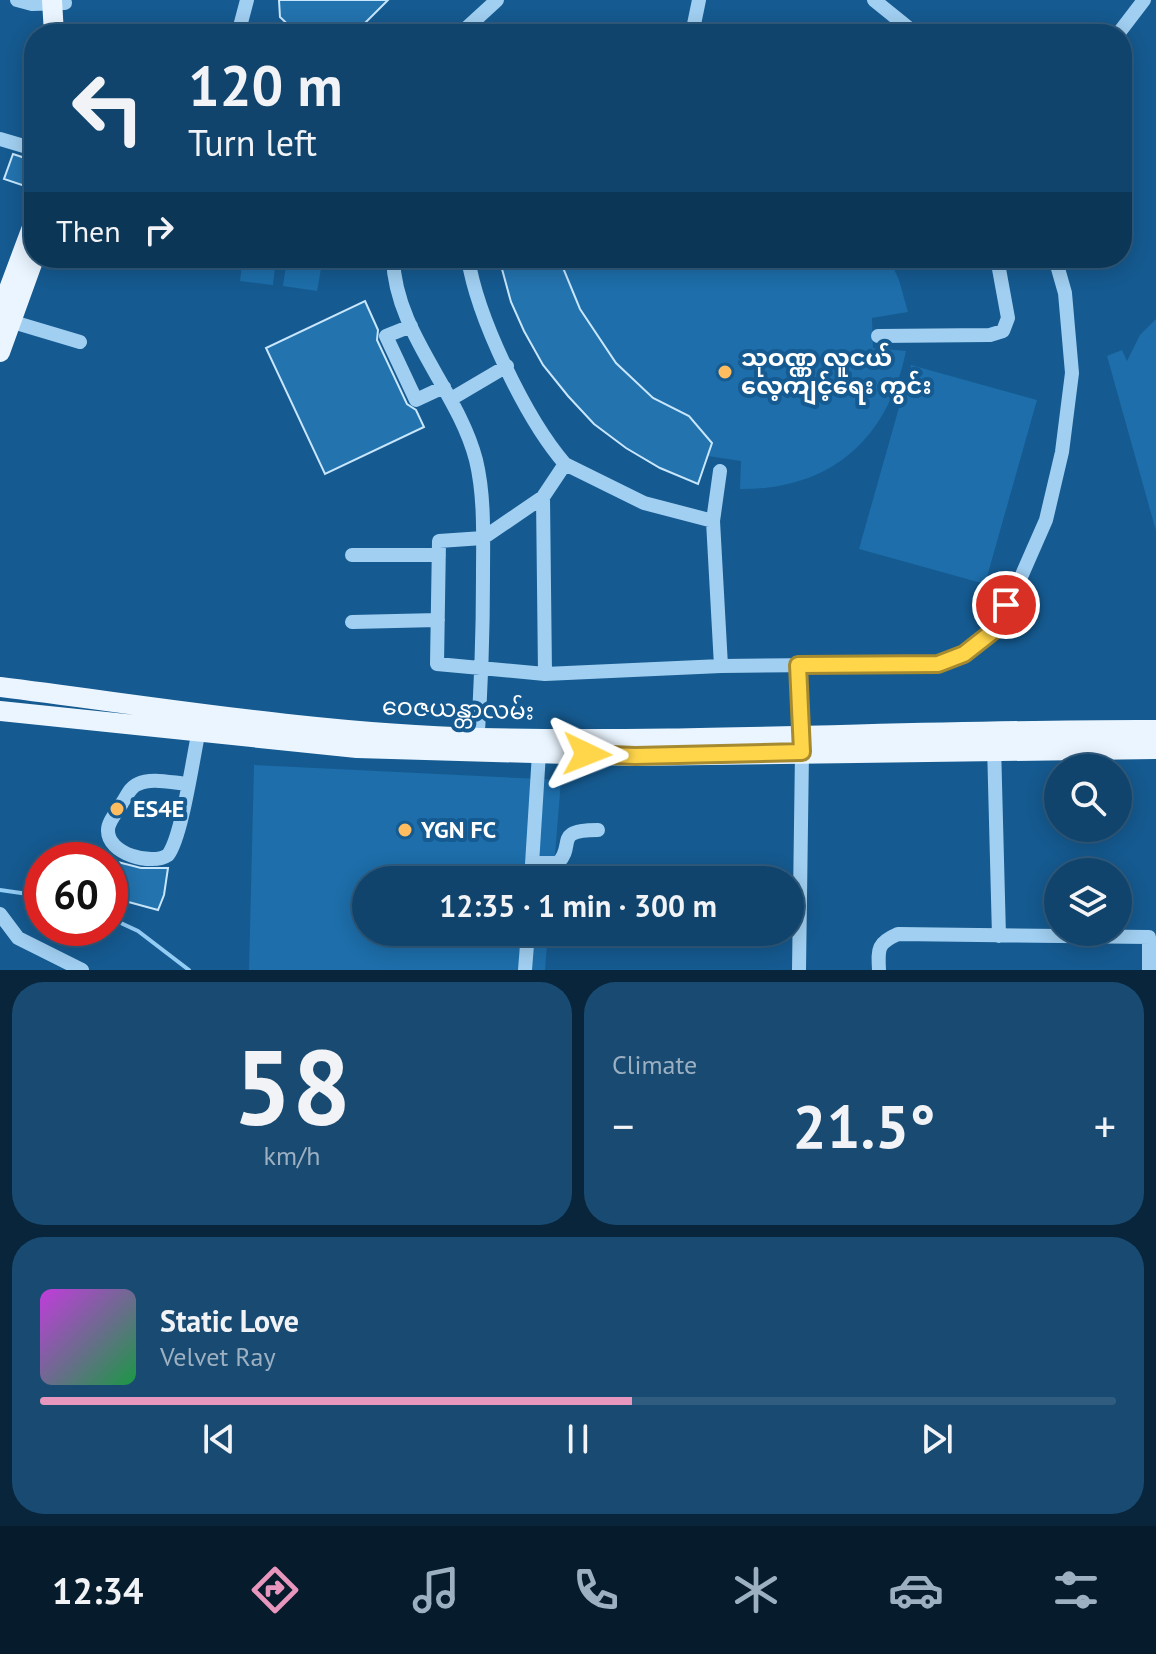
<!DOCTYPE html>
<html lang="en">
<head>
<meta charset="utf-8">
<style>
	body { margin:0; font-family:"PT Sans","Noto Sans Myanmar",sans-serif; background:#194b72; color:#f1f3f6; height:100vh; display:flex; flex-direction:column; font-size:30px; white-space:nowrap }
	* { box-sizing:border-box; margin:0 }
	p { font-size:26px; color:#9cb0c2 }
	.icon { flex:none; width:44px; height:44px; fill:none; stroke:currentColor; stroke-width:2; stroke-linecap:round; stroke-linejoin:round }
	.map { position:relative; height:970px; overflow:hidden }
	.panel { display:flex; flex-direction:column; gap:12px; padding:12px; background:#09253b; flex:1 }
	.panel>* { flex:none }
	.banner { position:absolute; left:24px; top:24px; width:1108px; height:244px; border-radius:32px; box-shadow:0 4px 20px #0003,0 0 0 2px #305c7f; background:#10446c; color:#f1f3f6; overflow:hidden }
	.controls { position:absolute; left:1044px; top:754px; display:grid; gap:16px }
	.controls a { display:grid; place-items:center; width:88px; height:88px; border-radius:50%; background:#10446c; box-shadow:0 4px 20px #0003,0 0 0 2px #305c7f; font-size:40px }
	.speed { position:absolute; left:24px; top:842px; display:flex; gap:16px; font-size:40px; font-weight:700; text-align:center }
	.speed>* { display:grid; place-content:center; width:104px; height:104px; border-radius:50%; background:#10446c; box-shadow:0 4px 20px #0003,0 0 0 2px #305c7f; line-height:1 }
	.speed .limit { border:12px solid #d22; background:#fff; color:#111 }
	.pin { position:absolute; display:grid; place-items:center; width:68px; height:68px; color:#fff; margin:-34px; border:4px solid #fff; border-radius:50%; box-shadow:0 2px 8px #0007 }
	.me { position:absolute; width:88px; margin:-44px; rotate:92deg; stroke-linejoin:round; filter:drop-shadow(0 0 6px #0008) }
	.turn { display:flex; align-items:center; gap:28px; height:168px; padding:0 32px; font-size:36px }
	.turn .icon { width:104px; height:104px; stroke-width:2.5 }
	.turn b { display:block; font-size:56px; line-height:68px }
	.then { display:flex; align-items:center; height:76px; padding:0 32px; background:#0003; gap:16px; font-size:30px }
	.big { font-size:60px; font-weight:700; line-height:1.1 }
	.panel .tile { flex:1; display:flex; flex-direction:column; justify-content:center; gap:12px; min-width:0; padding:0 28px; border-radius:32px; background:#194b72 }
	.panel .dial { align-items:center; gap:0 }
	.dial b { font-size:104px; line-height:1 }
	.song { display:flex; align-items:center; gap:24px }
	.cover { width:96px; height:96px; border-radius:12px; background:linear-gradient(135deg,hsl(290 70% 55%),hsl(140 70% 35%)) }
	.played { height:8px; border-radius:4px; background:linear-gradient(90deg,#e797bd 55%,#305c7f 55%) }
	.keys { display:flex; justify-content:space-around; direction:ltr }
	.heat { display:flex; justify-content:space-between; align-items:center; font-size:44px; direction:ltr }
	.panel .tiles { flex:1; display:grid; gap:12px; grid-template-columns:1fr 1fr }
	.tile:last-child { grid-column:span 2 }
	.trip { position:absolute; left:352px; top:866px; width:452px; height:80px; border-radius:40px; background:#10446c; box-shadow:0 4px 20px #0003,0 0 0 2px #305c7f; font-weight:700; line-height:80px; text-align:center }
	.tab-bar { display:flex; height:128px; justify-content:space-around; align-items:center; background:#061b2b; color:#9cb0c2 }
	.tab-bar .icon { width:56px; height:56px }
	.tab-bar .selected { color:#e797bd }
	.tab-bar b { font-size:36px; color:#f1f3f6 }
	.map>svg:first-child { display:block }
</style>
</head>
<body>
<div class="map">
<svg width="1156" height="970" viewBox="0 0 1156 970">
	<rect width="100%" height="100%" fill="#155a90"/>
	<path fill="#1d6eaa" d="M243,258H276L273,285L240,281Z
		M287,258H323L317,291L283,286Z
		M499,258H889L899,280L908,312L872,318L873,348L906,351C888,439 831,490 740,489L741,461L708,456L698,484L660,468L568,396L543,365L524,331L511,302Z
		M1156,319V531L1107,356L1122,350L1127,361L1140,335Z
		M911,365L1037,400L985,584L859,549Z
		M254,765L561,780L553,880H366V932H548L545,970H249Z"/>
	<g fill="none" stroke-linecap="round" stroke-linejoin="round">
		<path stroke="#93ccf4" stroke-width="4" d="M0,890L42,896
			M110,918L138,931L189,970"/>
	</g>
	<path fill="#2373af" stroke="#c8e6fc" stroke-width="2" d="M279,0H388L354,34H298L280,17Z
		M13,154L34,161V170L28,187L4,179Z
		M499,258H559L580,309L616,363L653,398L689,416L712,443L698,484L660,468L626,448L594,424L568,396L543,365L524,331L511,302Z
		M365,301L378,330L377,340L407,404L416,410L424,427L325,474L266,348Z
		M110,860L141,868H168L164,895L158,910L110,897Z"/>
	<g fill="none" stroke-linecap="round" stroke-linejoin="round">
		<path stroke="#a1cff1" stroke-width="14" d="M17,0L32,4L65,3
			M874,0L916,34
			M238,34L247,0
			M460,34L497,0
			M692,34L699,0
			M1118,34L1144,0
			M0,139L34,149
			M393,258C395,333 458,390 476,460C485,497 483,539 483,576C483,633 481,690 477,747
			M468,258C477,317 526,419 565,464L543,497L483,538L439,541L437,664L545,674L721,666L938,664L964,654L992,632L1021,577L1046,520L1062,452L1072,373L1065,293L1055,258
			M13,322L80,342
			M411,326L386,336L416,400L444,387
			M878,336L990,335L1003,331L1008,318L997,258
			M451,399L507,366
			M565,464L644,503L713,521
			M720,471L713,521L721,666
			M543,497L545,674
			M352,555H439
			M352,622L438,620
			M798,665L802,752L799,970
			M994,745L999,936
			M188,784C173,783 151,777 138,784C130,787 127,796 122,803C118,811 108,821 108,830C107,854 152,866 168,855C182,837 193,757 199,730
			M532,863H558C576,845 552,830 598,830
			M531,880L539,753
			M0,914L18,938L82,970
			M525,970L528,932
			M879,970C878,949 877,943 898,934L1149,937V970"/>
		<path stroke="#eaf5ff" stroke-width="20" d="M52,0L54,34
			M0,313L34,222
			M0,352L34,258
			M0,687C159,707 320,734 480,738C705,743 931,729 1156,730
			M0,711L357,748L635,756L1156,749"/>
	</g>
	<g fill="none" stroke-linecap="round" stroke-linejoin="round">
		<g stroke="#a68a30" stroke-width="20">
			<path id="route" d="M587,754L635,756L802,752L798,665L938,664L964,654L992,632L1006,605"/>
		</g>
		<use href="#route" stroke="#ffd54a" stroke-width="14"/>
	</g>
	<g fill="#ffbd60" stroke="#155a90" stroke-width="3">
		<circle cx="725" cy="372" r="8"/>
		<circle cx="117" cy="809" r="8"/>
		<circle cx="405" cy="830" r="8"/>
	</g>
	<g text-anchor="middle" stroke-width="8" stroke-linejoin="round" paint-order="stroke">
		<g font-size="24" font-weight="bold" fill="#fff" stroke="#155a90" text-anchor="start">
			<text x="741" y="366">သုဝဏ္ဏ လူငယ်<tspan x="741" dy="28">လေ့ကျင့်ရေး ကွင်း</tspan></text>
			<text x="133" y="817">ES4E</text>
			<text x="421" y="838">YGN FC</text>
		</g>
		<g font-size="24" fill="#fff" stroke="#155a90">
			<text transform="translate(458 709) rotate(2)" y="8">ဝေဇယန္တာလမ်း</text>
		</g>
	</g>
</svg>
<div class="controls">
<a><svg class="icon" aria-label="search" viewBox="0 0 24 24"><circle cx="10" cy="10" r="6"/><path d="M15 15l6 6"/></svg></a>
<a><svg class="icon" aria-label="layers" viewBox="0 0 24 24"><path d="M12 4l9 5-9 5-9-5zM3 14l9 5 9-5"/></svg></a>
</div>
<div class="speed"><div class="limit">60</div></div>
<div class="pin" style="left:1006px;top:605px;background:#d93025"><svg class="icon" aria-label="arrive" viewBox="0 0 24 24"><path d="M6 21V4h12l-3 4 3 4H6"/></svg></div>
<svg class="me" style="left:587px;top:754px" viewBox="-20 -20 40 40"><path d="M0-17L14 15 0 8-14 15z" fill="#ffd54a" stroke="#fff" stroke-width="4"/></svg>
<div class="trip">12:35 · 1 min · 300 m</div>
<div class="banner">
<div class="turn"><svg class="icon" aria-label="left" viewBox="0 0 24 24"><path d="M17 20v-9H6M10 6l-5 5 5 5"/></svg><div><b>120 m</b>Turn left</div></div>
<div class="then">Then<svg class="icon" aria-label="right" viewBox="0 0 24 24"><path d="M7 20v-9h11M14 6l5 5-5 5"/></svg></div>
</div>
</div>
<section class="panel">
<div class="tiles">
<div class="tile dial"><b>58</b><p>km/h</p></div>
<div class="tile"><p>Climate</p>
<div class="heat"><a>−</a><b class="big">21.5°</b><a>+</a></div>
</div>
<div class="tile">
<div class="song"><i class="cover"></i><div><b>Static Love</b><p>Velvet Ray</p></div></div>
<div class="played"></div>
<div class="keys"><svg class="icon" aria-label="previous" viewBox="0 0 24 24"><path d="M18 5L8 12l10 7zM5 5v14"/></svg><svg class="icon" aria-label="pause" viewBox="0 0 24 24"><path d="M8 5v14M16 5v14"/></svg><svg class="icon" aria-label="next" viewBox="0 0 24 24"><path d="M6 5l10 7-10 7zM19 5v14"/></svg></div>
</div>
</div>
</section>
<nav class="tab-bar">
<b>12:34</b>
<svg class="icon selected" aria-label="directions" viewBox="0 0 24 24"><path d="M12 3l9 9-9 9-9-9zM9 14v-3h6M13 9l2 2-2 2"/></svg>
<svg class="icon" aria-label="music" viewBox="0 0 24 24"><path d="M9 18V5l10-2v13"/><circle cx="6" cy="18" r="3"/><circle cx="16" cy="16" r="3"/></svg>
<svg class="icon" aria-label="phone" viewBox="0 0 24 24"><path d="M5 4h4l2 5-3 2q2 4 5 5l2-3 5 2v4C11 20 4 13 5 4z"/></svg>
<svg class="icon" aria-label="climate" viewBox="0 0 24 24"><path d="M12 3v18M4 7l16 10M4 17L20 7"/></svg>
<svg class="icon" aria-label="car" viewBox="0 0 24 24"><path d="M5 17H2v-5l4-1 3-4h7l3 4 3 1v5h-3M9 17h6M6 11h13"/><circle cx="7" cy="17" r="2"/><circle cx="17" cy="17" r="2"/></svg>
<svg class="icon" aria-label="filters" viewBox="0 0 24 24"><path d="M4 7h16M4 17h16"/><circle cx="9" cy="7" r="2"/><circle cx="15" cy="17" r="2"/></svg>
</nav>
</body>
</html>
